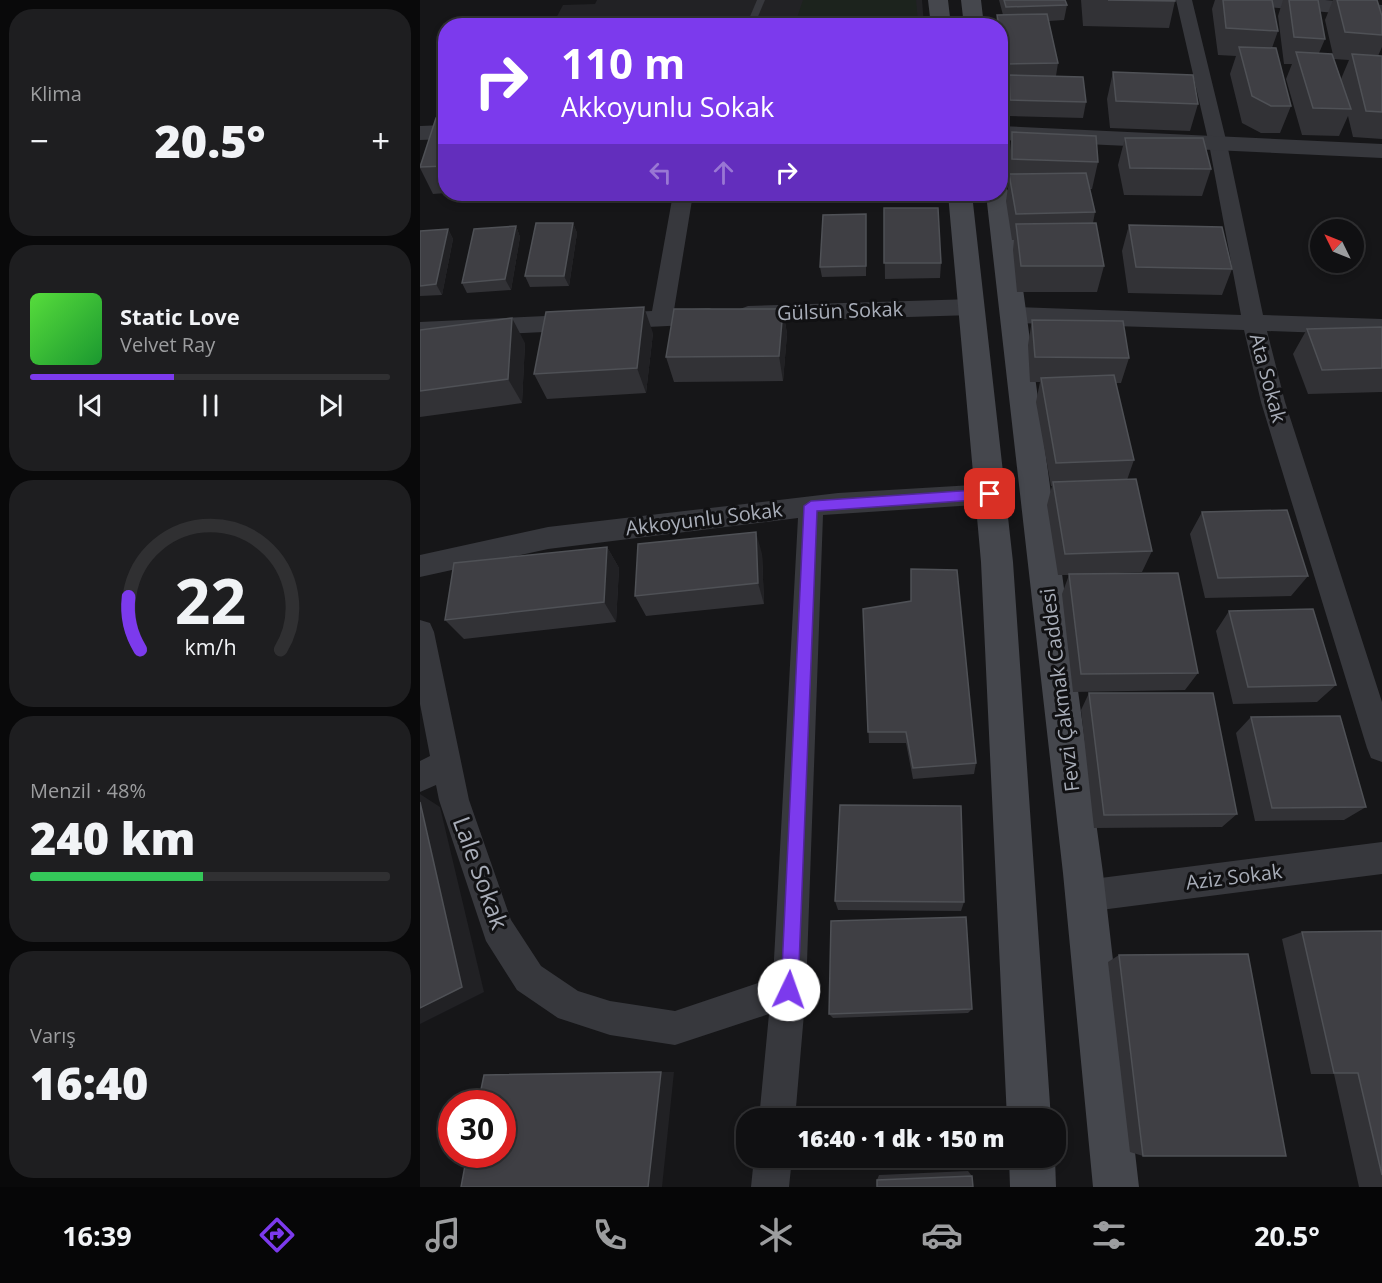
<!DOCTYPE html>
<html lang="tr">
<head>
<meta charset="utf-8">
<style>
	body { margin:0; font-family:"Open Sans",sans-serif; background:#1e1e20; color:#f1f3f6; height:100vh; display:flex; flex-direction:column; font-size:22px; white-space:nowrap }
	* { box-sizing:border-box; margin:0 }
	p { font-size:20px; color:#9c9d9f }
	.icon { flex:none; width:33px; height:33px; fill:none; stroke:currentColor; stroke-width:2; stroke-linecap:round; stroke-linejoin:round }
	.map { position:relative; flex:1; overflow:hidden }
	.drawer { display:flex; flex-direction:column; gap:9px; padding:9px; background:#09090a; width:420px }
	.drawer>* { flex:none }
	.banner { position:absolute; left:18px; top:18px; width:570px; height:183px; border-radius:24px; box-shadow:0 3px 9px #0003,0 0 0 2px #303032; background:#7c3aed; color:#fff; overflow:hidden }
	.needle { width:39px; rotate:313deg }
	.fabs { position:absolute; left:890px; top:219px; display:grid; gap:12px }
	.fabs a { display:grid; place-items:center; width:54px; height:54px; border-radius:50%; background:#101012; box-shadow:0 3px 9px #0003,0 0 0 2px #303032; font-size:30px }
	.speed { position:absolute; left:18px; top:1090px; display:flex; gap:12px; font-size:30px; font-weight:700; text-align:center }
	.speed>* { display:grid; place-content:center; width:78px; height:78px; border-radius:50%; background:#101012; box-shadow:0 3px 9px #0003,0 0 0 2px #303032; line-height:1 }
	.speed .limit { border:9px solid #d22; background:#fff; color:#111 }
	.pin { position:absolute; display:grid; place-items:center; width:51px; height:51px; color:#fff; margin:-26px; border-radius:12px; box-shadow:0 3px 9px #0006 }
	.me { position:absolute; width:66px; margin:-33px; rotate:3deg; stroke-linejoin:round; filter:drop-shadow(0 0 4px #0008) }
	.turn { display:flex; align-items:center; gap:21px; height:126px; padding:0 24px; font-size:27px }
	.turn .icon { width:78px; height:78px; stroke-width:2.5 }
	.turn b { display:block; font-size:42px; line-height:51px }
	.lanes { display:flex; align-items:center; height:57px; padding:0 24px; background:#0003; justify-content:center; gap:30px; direction:ltr }
	.lanes .off { opacity:.35 }
	.big { font-size:45px; font-weight:800; line-height:1.1 }
	.drawer .tile { flex:1; display:flex; flex-direction:column; justify-content:center; gap:9px; min-width:0; padding:0 21px; border-radius:24px; background:#1e1e20 }
	.drawer .dial { align-items:center; gap:0 }
	.dial svg { height:156px; overflow:visible; fill:none; stroke:#303032; stroke-width:7; stroke-linecap:round; text-anchor:middle }
	.dial text { fill:#f1f3f6; stroke:none }
	.song { display:flex; align-items:center; gap:18px }
	.cover { width:72px; height:72px; border-radius:9px; background:linear-gradient(135deg,hsl(110 70% 55%),hsl(130 70% 35%)) }
	.played { height:6px; border-radius:3px; background:linear-gradient(90deg,#7c3aed 40%,#303032 40%) }
	.keys { display:flex; justify-content:space-around; direction:ltr }
	.heat { display:flex; justify-content:space-between; align-items:center; font-size:33px; direction:ltr }
	.charge { height:9px; border-radius:4px; background:linear-gradient(90deg,#34c759 48%,#303032 0) }
	.trip { position:absolute; left:316px; top:1108px; width:330px; height:60px; border-radius:24px; background:#101012; box-shadow:0 3px 9px #0003,0 0 0 2px #303032; font-weight:800; line-height:60px; text-align:center }
	.tab-bar { display:flex; height:96px; justify-content:space-around; align-items:center; background:#060607; color:#9c9d9f }
	.tab-bar .icon { width:42px; height:42px }
	.tab-bar .selected { color:#7c3aed }
	.tab-bar b { font-size:27px; color:#f1f3f6 }
	main { display:flex; flex:1; min-height:0 }
	.map>svg:first-child { display:block }
</style>
</head>
<body>
<main>
<section class="drawer">
<div class="tile"><p>Klima</p>
<div class="heat"><a>−</a><b class="big">20.5°</b><a>+</a></div>
</div>
<div class="tile">
<div class="song"><i class="cover"></i><div><b>Static Love</b><p>Velvet Ray</p></div></div>
<div class="played"></div>
<div class="keys"><svg class="icon" aria-label="previous" viewBox="0 0 24 24"><path d="M18 5L8 12l10 7zM5 5v14"/></svg><svg class="icon" aria-label="pause" viewBox="0 0 24 24"><path d="M8 5v14M16 5v14"/></svg><svg class="icon" aria-label="next" viewBox="0 0 24 24"><path d="M6 5l10 7-10 7zM19 5v14"/></svg></div>
</div>
<div class="tile dial"><svg viewBox="0 0 100 80">
<path d="M14 69A42 42 0 1 1 86 69"/>
<path d="M14 69A42 42 0 0 1 8 42" stroke="#7c3aed"/>
<text x="50" y="56" font-size="32" font-weight="700">22</text>
<text x="50" y="72" font-size="11">km/h</text>
</svg></div>
<div class="tile"><p>Menzil · 48%</p><b class="big">240 km</b><div class="charge"></div></div>
<div class="tile"><p>Varış</p><b class="big">16:40</b></div>
</section>
<div class="map">
<svg width="962" height="1187" viewBox="0 0 962 1187">
	<rect width="100%" height="100%" fill="#161618"/>
	<path fill="#222225" d="M177,0H502L504,25L132,26L143,5L175,4Z"/>
	<path fill="#1c231d" d="M383,0H496L498,24L377,18Z"/>
	<g fill="none" stroke-linecap="round" stroke-linejoin="round">
		<path fill="#37383d" fill-rule="evenodd" d="M337,0H345L334,26H326Z"/>
		<path fill="#37383d" fill-rule="evenodd" d="M756,0H772L807,144L843,315L962,319V335L847,331L865,402L962,702V762L951,758L947,748L841,402L824,330L594,323L586,320L583,315L586,310L594,307L821,315L789,144Z
			M253,194H273L254,310L289,308L297,311L300,316L297,321L289,324L0,338V322L232,311Z
			M553,299L561,302L564,307L561,312L553,315L328,322L320,319L317,314L320,309L328,306Z
			M570,484L579,487L583,494L579,501L570,504L403,515L386,990L375,1119H339L349,1014L255,1045L190,1035L138,1018L97,990L66,941L19,800L16,785L0,792V761L10,756L0,704V620L10,623L14,632L49,800L91,920L121,966L158,991L190,1001L255,1011L353,978L378,518L128,549L0,577V555L128,527L418,493Z
			M962,842V874L665,912L653,908L649,896L653,884L665,880Z
			M334,1158H372L369,1187H331Z"/>
		<path fill="#37383d" fill-rule="evenodd" d="M827,0H905L962,5V17L837,6L830,4Z
			M26,125V139L0,140V126Z
			M580,126L962,144V158L580,140Z"/>
		<path fill="#45474d" fill-rule="evenodd" d="M508,0H528L531,26H511Z
			M541,0H561L564,26H544Z
			M580,187L587,189L590,194L683,873L719,1187H673L643,873L566,194H580Z
			M528,194H552L593,562L631,1119H587L561,562Z
			M589,1158H635L636,1187H590Z"/>
	</g>
	<path fill="#323236" fill-rule="evenodd" d="M579,0H645L647,5L644,20L629,21L638,63L636,76L666,102L663,118L589,116L588,91L589,79H584L580,59V26H576L577,15H583Z
		M661,0H755V1L749,28L663,26Z
		M795,0H852L858,31L852,48L871,106L860,133H841L822,123L810,74L816,56L798,55L792,9Z
		M863,0H898L905,39L899,53L913,55L905,20L913,0H957L961,14L962,12V47L958,56H962V139L933,137L928,116L919,136L882,135L866,79L872,64H864L858,16ZM914,59L929,60L921,79Z
		M693,72L778,104L770,131L690,128L687,99Z
		M26,118V193L13,194L0,168V165Z
		M592,132L678,162L672,189H670L675,212L673,223L684,266L677,292H597L593,250L594,240H592L586,201L589,181V159Z
		M705,138L791,169L782,196L704,195L698,165Z
		M183,194H234L233,198L185,199Z
		M469,194H514V200H469Z
		M464,208L521,263L520,278L465,279Z
		M446,214V276L402,277L400,267Z
		M153,223L157,233L149,286L110,287L105,276Z
		M709,225L812,269L802,295L708,293L702,251Z
		M96,226L100,237L91,290L47,293L42,283Z
		M28,229L33,239L22,295L0,296V231Z
		M363,309L367,334L363,381L254,382L246,357Z
		M612,320L709,358L701,383H696L714,460L707,480L732,551L722,572L671,574L778,673L765,690L653,692L642,594L649,575H638L627,505L632,486H631L616,402L620,382H610L608,345Z
		M962,327V392L888,394L873,354L887,329Z
		M0,330L105,343L102,403L0,417Z
		M233,333L226,393L127,399L114,374Z
		M782,512L888,576L871,596L785,598L770,534Z
		M187,547L199,568L196,622L44,639L25,620Z
		M342,554L344,604L226,616L215,596Z
		M443,609L556,763L554,774L493,779L486,743H449Z
		M809,611L916,685L897,702L813,704L796,631Z
		M669,693L817,814L802,827L674,828L661,710Z
		M831,717L946,807L924,820L835,821L816,733Z
		M415,901L544,902L541,911L418,910Z
		M962,931V1187H939L914,1074H891L862,939L882,932Z
		M699,955L723,1156L710,1152L688,962Z
		M552,1009L548,1013L413,1018L409,1014Z
		M548,1171L552,1176L457,1180L459,1175Z"/>
	<path fill="#212124" d="M153,223L157,233L149,286L144,276Z
		M96,226L100,237L91,290L85,279Z
		M28,229L33,239L22,295L16,284Z
		M224,307L233,333L226,393L217,368Z
		M363,309L367,334L363,381L359,356Z
		M92,318L105,343L102,403L88,379Z
		M336,532L342,554L344,604L338,583Z
		M187,547L199,568L196,622L184,602Z
		M0,794L20,807L64,992L0,1024Z
		M241,1072H254L242,1187H228Z"/>
	<path fill="#3f3f44" stroke="#4f5156" stroke-width="1.5" d="M584,0H645L647,5L586,7Z
		M688,0H755V1Z
		M803,0H852L858,31L806,28Z
		M869,0H898L905,39L874,37Z
		M917,0H957L962,16V35L925,32Z
		M627,14L638,63L586,64L580,35V26H579L577,15Z
		M819,47L856,48L871,106H851L832,96Z
		M876,52L912,54L931,109L893,108Z
		M932,54L962,56V112L946,111Z
		M693,72L773,75L778,104L696,101Z
		M589,75L663,77L666,102L590,100Z
		M16,118H26V166L0,167Z
		M592,132L676,136L678,162L592,159Z
		M705,138H783L791,169L710,168Z
		M666,173L675,212L596,214L589,174Z
		M464,208H518L521,263H464Z
		M446,214V266L400,267L403,215Z
		M116,223H153L144,276H105Z
		M676,223L684,266H601L596,224Z
		M709,225L802,227L812,269L716,267Z
		M96,226L85,279L42,283L54,229Z
		M28,229L16,284L0,286V231Z
		M224,307L217,368L114,374L126,312Z
		M254,309H363L359,356L246,357Z
		M92,318L88,379L0,391V330Z
		M612,320L703,321L709,358L615,357Z
		M962,327V368L902,370L887,329Z
		M694,375L714,460L636,463L621,378Z
		M716,479L732,551L645,554L633,482Z
		M867,510L888,576L798,578L782,512Z
		M336,532L338,583L215,596L218,544Z
		M187,547L184,602L25,620L34,563Z
		M491,569L537,570L556,763L493,768L486,732H448L443,609L491,601Z
		M758,573L778,673L661,674L649,574Z
		M893,609L916,685L828,687L809,611Z
		M669,693H793L817,814L684,815Z
		M920,716L946,807L852,808L831,717Z
		M0,802L42,987L0,1008Z
		M420,805L541,806L544,902L415,901Z
		M546,917L552,1009L409,1014L411,921Z
		M962,931V1175L938,1073H914L882,932Z
		M828,954L866,1156H723L699,955Z
		M241,1072L228,1187H41L47,1155H82V1104H58L64,1075Z
		M552,1176L553,1187H457V1180Z"/>
	<path fill="#7c3aed" stroke="#51269a" stroke-width="1.5" d="M570,489L577,494L570,499L397,511L378,990L375,996L369,999L363,996L361,990L384,506L391,501Z"/>
	<g text-anchor="middle" stroke-width="6" stroke-linejoin="round" paint-order="stroke">
		<g font-size="20" fill="#a8adb8" stroke="#111113">
			<text transform="translate(420 311) rotate(-2)" y="7">Gülsün Sokak</text>
			<text transform="translate(848 378) rotate(75)" y="7">Ata Sokak</text>
			<text transform="translate(284 519) rotate(-7)" y="7">Akkoyunlu Sokak</text>
			<text transform="translate(640 690) rotate(-97)" y="7">Fevzi Çakmak Caddesi</text>
			<text transform="translate(814 877) rotate(-7)" y="7">Aziz Sokak</text>
		</g>
		<g font-size="24" fill="#a8adb8" stroke="#111113">
			<text transform="translate(60 873) rotate(70)" y="8">Lale Sokak</text>
		</g>
	</g>
</svg>
<div class="fabs">
<a><svg class="needle" viewBox="-14 -14 28 28"><path d="M0-13l5 13h-10z" fill="#e53935"/><path d="M0 13l5-13h-10z" fill="#9c9d9f"/></svg></a>
</div>
<div class="speed"><div class="limit">30</div></div>
<div class="pin" style="left:570px;top:494px;background:#d93025"><svg class="icon" aria-label="arrive" viewBox="0 0 24 24"><path d="M6 21V4h12l-3 4 3 4H6"/></svg></div>
<svg class="me" style="left:369px;top:990px" viewBox="-20 -20 40 40"><circle r="19" fill="#fff"/><path d="M0-13L10 11 0 6-10 11z" fill="#7c3aed"/></svg>
<div class="trip">16:40 · 1 dk · 150 m</div>
<div class="banner">
<div class="turn"><svg class="icon" aria-label="right" viewBox="0 0 24 24"><path d="M7 20v-9h11M14 6l5 5-5 5"/></svg><div><b>110 m</b>Akkoyunlu Sokak</div></div>
<div class="lanes"><svg class="icon off" aria-label="left" viewBox="0 0 24 24"><path d="M17 20v-9H6M10 6l-5 5 5 5"/></svg><svg class="icon off" aria-label="ahead" viewBox="0 0 24 24"><path d="M12 20V5M6 11l6-6 6 6"/></svg><svg class="icon" aria-label="right" viewBox="0 0 24 24"><path d="M7 20v-9h11M14 6l5 5-5 5"/></svg></div>
</div>
</div>
</main>
<nav class="tab-bar">
<b>16:39</b>
<svg class="icon selected" aria-label="directions" viewBox="0 0 24 24"><path d="M12 3l9 9-9 9-9-9zM9 14v-3h6M13 9l2 2-2 2"/></svg>
<svg class="icon" aria-label="music" viewBox="0 0 24 24"><path d="M9 18V5l10-2v13"/><circle cx="6" cy="18" r="3"/><circle cx="16" cy="16" r="3"/></svg>
<svg class="icon" aria-label="phone" viewBox="0 0 24 24"><path d="M5 4h4l2 5-3 2q2 4 5 5l2-3 5 2v4C11 20 4 13 5 4z"/></svg>
<svg class="icon" aria-label="climate" viewBox="0 0 24 24"><path d="M12 3v18M4 7l16 10M4 17L20 7"/></svg>
<svg class="icon" aria-label="car" viewBox="0 0 24 24"><path d="M5 17H2v-5l4-1 3-4h7l3 4 3 1v5h-3M9 17h6M6 11h13"/><circle cx="7" cy="17" r="2"/><circle cx="17" cy="17" r="2"/></svg>
<svg class="icon" aria-label="filters" viewBox="0 0 24 24"><path d="M4 7h16M4 17h16"/><circle cx="9" cy="7" r="2"/><circle cx="15" cy="17" r="2"/></svg>
<b>20.5°</b>
</nav>
</body>
</html>
